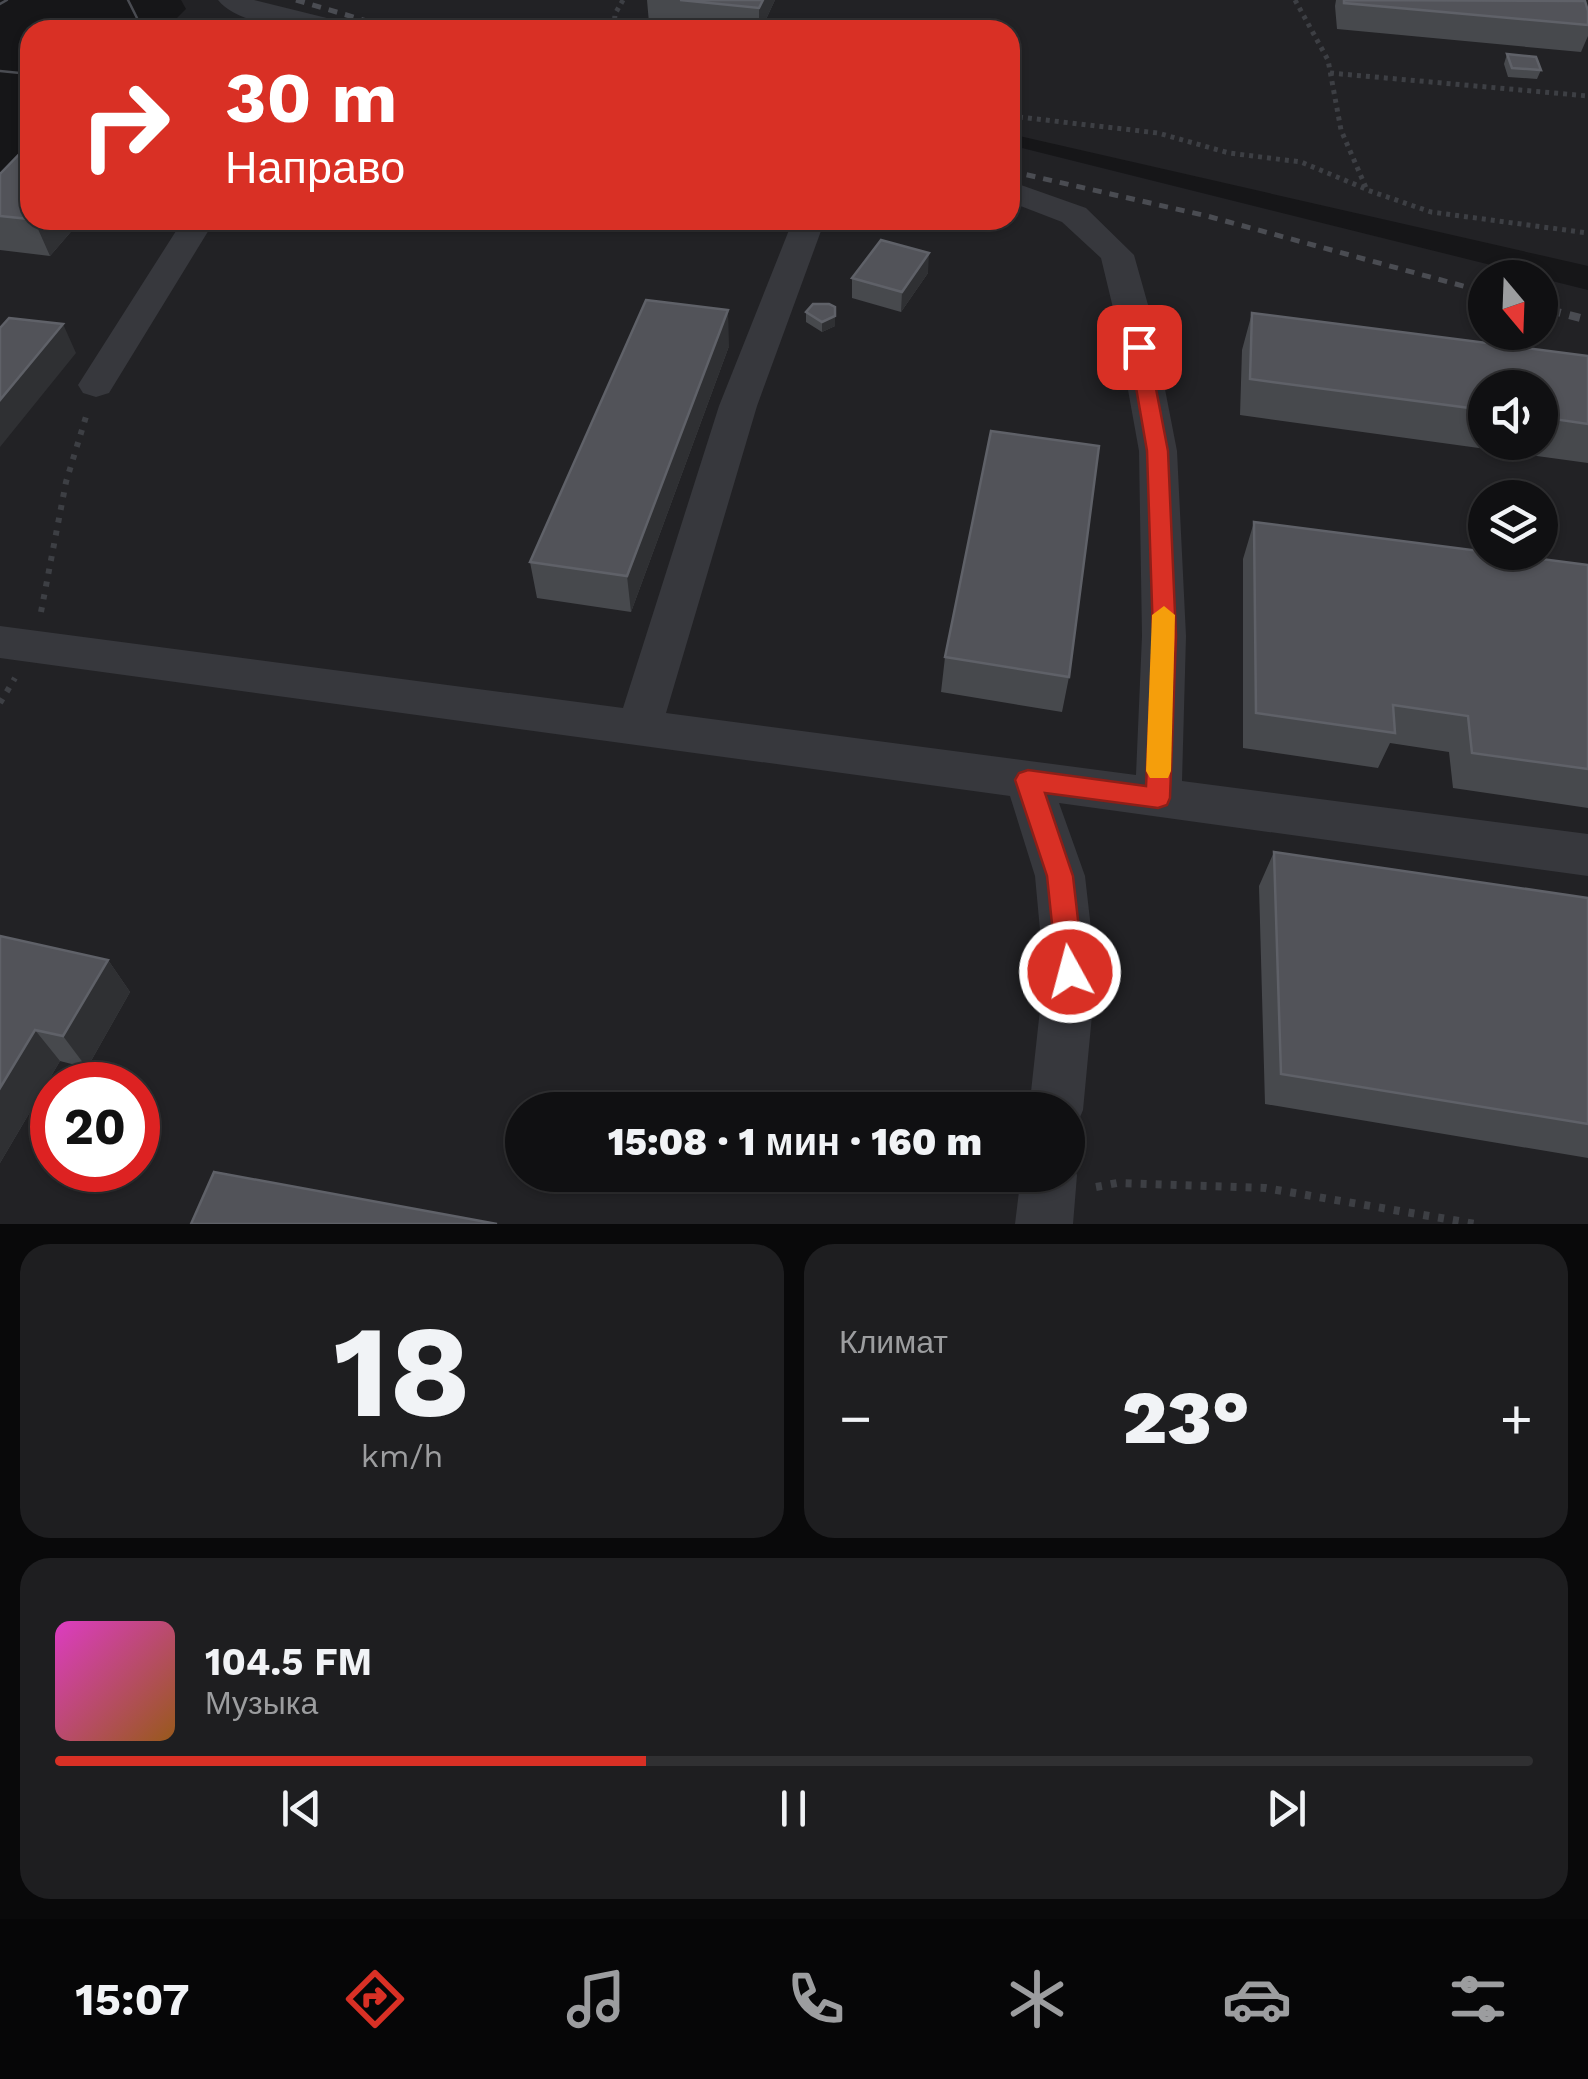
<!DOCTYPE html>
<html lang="ru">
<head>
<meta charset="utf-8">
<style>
	body { margin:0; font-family:"Work Sans",sans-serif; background:#1e1e20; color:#f1f3f6; height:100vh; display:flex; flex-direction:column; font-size:38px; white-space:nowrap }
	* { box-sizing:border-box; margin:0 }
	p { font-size:32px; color:#9c9d9f }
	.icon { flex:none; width:55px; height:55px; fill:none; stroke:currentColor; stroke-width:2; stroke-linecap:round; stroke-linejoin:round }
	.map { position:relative; height:1224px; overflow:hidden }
	.side { display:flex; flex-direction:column; gap:20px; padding:20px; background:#09090a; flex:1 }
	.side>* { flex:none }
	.top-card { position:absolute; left:20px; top:20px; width:1000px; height:210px; border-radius:30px; box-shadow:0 2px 8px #0004,0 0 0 2px #303032; background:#d93025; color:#fff; overflow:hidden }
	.needle { width:65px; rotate:161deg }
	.fabs { position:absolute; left:1468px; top:260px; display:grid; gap:20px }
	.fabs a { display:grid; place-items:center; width:90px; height:90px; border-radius:50%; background:#101012; box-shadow:0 2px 8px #0004,0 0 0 2px #303032; font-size:50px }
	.speed { position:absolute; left:30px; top:1062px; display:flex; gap:20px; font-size:50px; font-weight:700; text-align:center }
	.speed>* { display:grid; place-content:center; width:130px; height:130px; border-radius:50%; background:#101012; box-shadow:0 2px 8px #0004,0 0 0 2px #303032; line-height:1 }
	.speed .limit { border:15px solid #d22; background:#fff; color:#111 }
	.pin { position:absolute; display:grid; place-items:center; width:85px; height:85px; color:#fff; margin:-42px; border-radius:20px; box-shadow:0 5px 15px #0006 }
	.me { position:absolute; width:110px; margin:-55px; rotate:353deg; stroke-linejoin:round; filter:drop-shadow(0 0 8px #0008) }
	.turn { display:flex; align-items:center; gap:35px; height:210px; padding:0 40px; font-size:45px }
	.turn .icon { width:130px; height:130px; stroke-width:2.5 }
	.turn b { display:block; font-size:70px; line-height:85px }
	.big { font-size:75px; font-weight:800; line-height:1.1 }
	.side .card { flex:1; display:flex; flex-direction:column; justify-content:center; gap:15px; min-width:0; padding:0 35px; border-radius:30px; background:#1e1e20 }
	.side .dial { align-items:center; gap:0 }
	.dial b { font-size:130px; line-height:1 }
	.song { display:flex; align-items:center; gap:30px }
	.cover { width:120px; height:120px; border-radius:15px; background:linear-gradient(135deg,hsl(310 70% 55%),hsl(30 70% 35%)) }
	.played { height:10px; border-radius:5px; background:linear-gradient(90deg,#d93025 40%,#303032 40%) }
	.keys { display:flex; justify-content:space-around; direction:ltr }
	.heat { display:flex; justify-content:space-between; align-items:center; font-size:55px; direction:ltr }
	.side .tiles { flex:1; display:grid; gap:20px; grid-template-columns:1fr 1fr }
	.card:last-child { grid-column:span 2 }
	.trip { position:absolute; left:505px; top:1092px; width:580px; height:100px; border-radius:50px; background:#101012; box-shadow:0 2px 8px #0004,0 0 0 2px #303032; font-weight:800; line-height:100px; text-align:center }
	.dock { display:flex; height:160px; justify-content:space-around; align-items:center; background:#060607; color:#9c9d9f }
	.dock .icon { width:70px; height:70px }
	.dock .on { color:#d93025 }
	.dock b { font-size:45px; color:#f1f3f6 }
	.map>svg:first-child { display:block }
</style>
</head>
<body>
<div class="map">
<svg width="1588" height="1224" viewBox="0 0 1588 1224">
	<rect width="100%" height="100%" fill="#161618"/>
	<path fill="#222225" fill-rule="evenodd" d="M181,0H1588V266L1010,134V30H165L186,9Z
		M1010,145L1539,277L1485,278V332H1540V278L1588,290V1224H0V194L30,220H1010ZM1485,388H1540V442H1485ZM1485,498H1540V552H1485ZM52,1085H138V1170H52ZM522,1110H1068V1175H522Z"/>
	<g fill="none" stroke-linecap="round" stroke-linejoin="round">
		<path stroke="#3d3f44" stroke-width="5" stroke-dasharray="4 5" stroke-linecap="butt" d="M623,0L615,14L614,27L625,30
			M1295,0L1328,60L1341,130L1367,190L1431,212L1588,233
			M1330,73L1588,96
			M1010,116L1158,133L1229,153L1301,162L1366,189"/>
		<path stroke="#3d3f44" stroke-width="6" stroke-dasharray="5 8" stroke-linecap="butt" d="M41,612L66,482L88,410
			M0,703L15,678"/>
		<path stroke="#3d3f44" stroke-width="8" stroke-dasharray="6 9" stroke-linecap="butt" d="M1096,1187L1117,1183L1265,1188L1476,1224"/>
		<path fill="#37383d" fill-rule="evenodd" d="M218,0H254L351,24L355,30C319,30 243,31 218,0Z
			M1010,181L1086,208L1134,255L1150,312L1177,451L1186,636L1182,781L1588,834V876L1059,803L1085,876L1096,973L1083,1110L1075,1129L1068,1132V1110H1029L1044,973L1035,876L1010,796L0,658V626L623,708L719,406L793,220H825L757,406L666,713L1136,775L1142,636L1139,451L1114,312L1101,258L1062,222L1010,202Z
			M183,220H215L109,393L96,397L83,393L78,385Z
			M1068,1155L1077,1175L1073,1224H1015L1021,1175H1068Z"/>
		<path stroke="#4a4c52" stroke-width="2.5" d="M128,0L138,20L133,30
			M0,4L7,0
			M0,71L30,74"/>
		<path stroke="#4a4c52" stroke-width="5" stroke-dasharray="9 8" stroke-linecap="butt" d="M296,0L397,30
			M1010,171L1207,216L1485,292
			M1540,307L1559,312"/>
		<path stroke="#4a4c52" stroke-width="8" stroke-dasharray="11 9" stroke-linecap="butt" d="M1550,310L1588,320"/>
	</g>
	<path fill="#47494d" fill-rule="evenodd" d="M647,0H775L761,30H718L649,23Z
		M1336,0H1574L1588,11V36L1581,52L1337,29L1335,6Z
		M1507,54L1541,70L1537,79L1508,77L1504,64Z
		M30,143V220H81L50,256L0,250V174Z
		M928,273L901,312L852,298V278Z
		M806,312L835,316V326L822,332L806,322Z
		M1252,313L1588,356V463L1240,415L1242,350ZM1485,388H1540V442H1485Z
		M729,346L631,612L537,598L530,562Z
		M1254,522L1588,565V808L1453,788L1449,752L1390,743L1378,768L1243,748V559Z
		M945,657L1069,677L1062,712L941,692Z
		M1274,852L1588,898V1158L1265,1104L1259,886Z
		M0,936L108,960L130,992L87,1068L60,1061L0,1163Z"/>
	<path fill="#2f3033" d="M763,0H775L761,30H759V8Z
		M34,220H81L50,256Z
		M929,253L928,273L901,312L902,292Z
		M728,310L729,346L631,612L627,576Z
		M835,316V326L822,332V322Z
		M63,324L76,353L0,447V400Z
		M108,960L130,992L87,1068L63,1036Z
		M35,1030L60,1061L0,1163V1088Z"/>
	<path fill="#525359" stroke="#5f6168" stroke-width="2.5" d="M680,0H763L759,8Z
		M1344,0L1585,1L1588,11V25L1344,3Z
		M148,23L210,30H141Z
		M1507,54L1536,57L1541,70L1512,68Z
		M30,143V219L0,216V174Z
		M881,240L929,253L902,292L852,278Z
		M646,300L728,310L627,576L530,562Z
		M813,304H829L835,307V316L822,322L806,312Z
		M1252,313L1588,356V424L1540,417V388H1485V410L1250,379Z
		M9,318L63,324L0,400V328Z
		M991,431L1099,446L1069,677L945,657Z
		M1254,522L1588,565V769L1472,753L1468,716L1393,705L1395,733L1256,713Z
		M1274,852L1588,898V1124L1281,1074Z
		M0,936L108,960L63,1036L35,1030L0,1088Z
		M214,1172L497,1224H191Z"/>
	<path fill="#d93025" stroke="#8d1f18" stroke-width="2.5" d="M1139,341L1148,347L1168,451L1176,636L1170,798L1167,805L1158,808L1045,793L1073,876L1084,972L1080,981L1070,985L1061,981L1057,972L1047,876L1015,780L1019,773L1028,770L1146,786L1153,636L1147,451L1129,347Z"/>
	<path fill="#f59e0b" d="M1164,606L1175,615L1171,771L1168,778H1150L1146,771L1152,615Z"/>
</svg>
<div class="fabs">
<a><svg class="needle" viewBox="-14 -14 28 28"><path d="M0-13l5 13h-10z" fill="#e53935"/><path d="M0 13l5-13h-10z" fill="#9c9d9f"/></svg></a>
<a><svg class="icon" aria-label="sound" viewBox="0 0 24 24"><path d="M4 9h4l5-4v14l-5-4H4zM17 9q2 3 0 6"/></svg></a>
<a><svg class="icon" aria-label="layers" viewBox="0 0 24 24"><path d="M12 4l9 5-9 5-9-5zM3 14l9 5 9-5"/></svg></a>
</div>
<div class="speed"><div class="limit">20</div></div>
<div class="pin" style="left:1139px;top:347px;background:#d93025"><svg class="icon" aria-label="arrive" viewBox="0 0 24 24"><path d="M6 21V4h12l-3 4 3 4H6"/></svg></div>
<svg class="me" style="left:1070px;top:972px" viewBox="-20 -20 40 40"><circle r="17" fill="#d93025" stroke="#fff" stroke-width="3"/><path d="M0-11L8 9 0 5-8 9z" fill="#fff"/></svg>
<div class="trip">15:08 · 1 мин · 160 m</div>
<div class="top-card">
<div class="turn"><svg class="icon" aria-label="right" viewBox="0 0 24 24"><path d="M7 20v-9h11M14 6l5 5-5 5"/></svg><div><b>30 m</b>Направо</div></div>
</div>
</div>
<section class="side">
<div class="tiles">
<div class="card dial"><b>18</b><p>km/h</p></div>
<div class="card"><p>Климат</p>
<div class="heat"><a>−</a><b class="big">23°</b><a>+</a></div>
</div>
<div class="card">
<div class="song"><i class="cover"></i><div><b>104.5 FM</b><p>Музыка</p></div></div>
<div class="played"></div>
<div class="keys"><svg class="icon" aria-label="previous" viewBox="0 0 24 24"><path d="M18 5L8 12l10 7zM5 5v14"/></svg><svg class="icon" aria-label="pause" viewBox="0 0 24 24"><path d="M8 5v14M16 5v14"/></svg><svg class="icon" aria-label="next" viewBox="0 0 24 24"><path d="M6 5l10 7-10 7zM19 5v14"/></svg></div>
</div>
</div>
</section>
<nav class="dock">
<b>15:07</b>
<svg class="icon on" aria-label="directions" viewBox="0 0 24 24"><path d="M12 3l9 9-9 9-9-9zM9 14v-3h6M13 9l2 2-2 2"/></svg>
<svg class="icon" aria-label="music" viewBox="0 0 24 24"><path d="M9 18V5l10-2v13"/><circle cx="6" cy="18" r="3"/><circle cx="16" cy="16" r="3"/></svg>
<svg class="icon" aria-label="phone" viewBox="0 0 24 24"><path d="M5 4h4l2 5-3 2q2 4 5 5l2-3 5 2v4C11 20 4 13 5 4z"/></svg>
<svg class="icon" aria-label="climate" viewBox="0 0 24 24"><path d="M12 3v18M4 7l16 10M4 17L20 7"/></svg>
<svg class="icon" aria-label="car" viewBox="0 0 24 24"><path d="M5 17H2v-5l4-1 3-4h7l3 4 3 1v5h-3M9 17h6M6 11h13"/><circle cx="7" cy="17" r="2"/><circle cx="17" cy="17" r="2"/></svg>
<svg class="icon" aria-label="filters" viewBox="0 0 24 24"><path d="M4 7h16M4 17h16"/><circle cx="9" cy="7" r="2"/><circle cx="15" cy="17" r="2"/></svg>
</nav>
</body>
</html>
